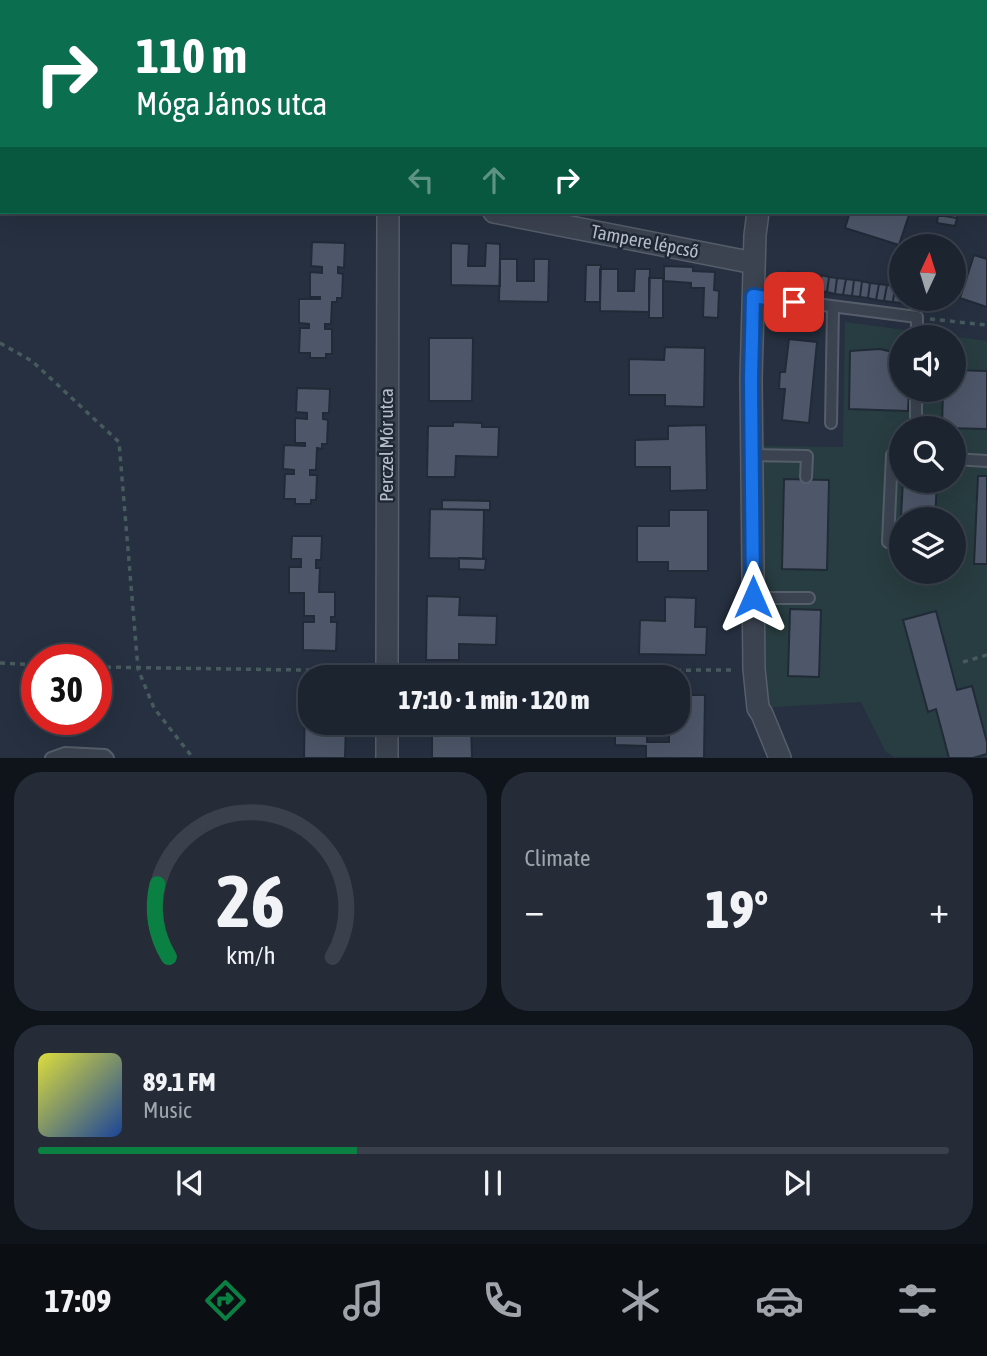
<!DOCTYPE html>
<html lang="en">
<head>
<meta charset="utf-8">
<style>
	body { margin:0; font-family:"Asap Condensed",sans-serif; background:#252c38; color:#f1f3f6; height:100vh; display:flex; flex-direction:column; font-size:26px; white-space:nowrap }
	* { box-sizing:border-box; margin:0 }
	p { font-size:23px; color:#a0a4ab }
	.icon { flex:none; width:38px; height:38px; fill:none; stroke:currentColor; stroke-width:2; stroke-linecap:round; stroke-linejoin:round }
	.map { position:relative; height:758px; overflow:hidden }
	.details { display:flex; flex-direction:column; gap:14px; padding:14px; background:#0f141a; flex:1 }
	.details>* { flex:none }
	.banner { position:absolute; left:0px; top:0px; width:987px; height:214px; box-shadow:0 7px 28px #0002,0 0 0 2px #3a414c; background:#0b6e4f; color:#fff; overflow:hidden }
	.needle { width:46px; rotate:4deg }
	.tools { position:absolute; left:889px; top:234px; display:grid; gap:14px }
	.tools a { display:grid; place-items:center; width:77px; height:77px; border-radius:50%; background:#1c2430; box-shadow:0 7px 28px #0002,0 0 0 2px #3a414c; font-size:35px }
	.speed { position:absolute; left:21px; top:644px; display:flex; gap:14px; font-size:35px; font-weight:700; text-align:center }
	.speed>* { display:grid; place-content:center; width:91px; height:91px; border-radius:50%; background:#1c2430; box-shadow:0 7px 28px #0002,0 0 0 2px #3a414c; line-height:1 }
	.speed .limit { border:10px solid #d22; background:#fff; color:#111 }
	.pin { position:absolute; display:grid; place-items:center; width:60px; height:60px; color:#fff; margin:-30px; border-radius:14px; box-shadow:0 4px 10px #0006 }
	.me { position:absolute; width:77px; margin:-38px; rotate:0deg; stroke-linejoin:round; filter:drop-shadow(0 0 5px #0008) }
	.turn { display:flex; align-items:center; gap:24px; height:147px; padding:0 21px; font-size:32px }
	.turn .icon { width:91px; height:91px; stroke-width:2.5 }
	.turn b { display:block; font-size:49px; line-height:60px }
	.lanes { display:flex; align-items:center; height:66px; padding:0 21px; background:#0003; justify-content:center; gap:35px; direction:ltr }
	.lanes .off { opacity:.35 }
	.big { font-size:52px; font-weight:800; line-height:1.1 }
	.details .card { flex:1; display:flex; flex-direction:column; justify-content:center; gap:10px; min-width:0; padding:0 24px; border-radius:28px; background:#252c38 }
	.details .dial { align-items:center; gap:0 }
	.dial svg { height:182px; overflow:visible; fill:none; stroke:#3a414c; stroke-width:7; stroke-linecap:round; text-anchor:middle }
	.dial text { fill:#f1f3f6; stroke:none }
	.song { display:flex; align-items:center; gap:21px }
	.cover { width:84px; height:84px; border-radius:10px; background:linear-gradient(135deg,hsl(60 70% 55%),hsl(220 70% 35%)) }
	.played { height:7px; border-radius:4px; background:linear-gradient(90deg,#0b8043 35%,#3a414c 35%) }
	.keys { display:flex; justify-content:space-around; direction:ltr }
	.heat { display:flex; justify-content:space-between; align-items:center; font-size:38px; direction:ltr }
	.details .tiles { flex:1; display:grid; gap:14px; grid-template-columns:1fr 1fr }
	.card:last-child { grid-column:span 2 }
	.trip { position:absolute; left:298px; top:665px; width:392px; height:70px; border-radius:28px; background:#1c2430; box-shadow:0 7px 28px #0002,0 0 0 2px #3a414c; font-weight:800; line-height:70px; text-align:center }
	.tabs { display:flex; height:112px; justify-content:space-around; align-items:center; background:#0b0e13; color:#a0a4ab }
	.tabs .icon { width:49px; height:49px }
	.tabs .selected { color:#0b8043 }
	.tabs b { font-size:32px; color:#f1f3f6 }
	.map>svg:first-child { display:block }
</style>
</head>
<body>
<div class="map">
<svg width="987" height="758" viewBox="0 0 987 758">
	<rect width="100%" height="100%" fill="#263040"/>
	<path fill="#283d41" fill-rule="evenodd" d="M0,0H382L2,2V112Z
		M845,322L987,341V757H894L886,752L861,702L758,708L753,446L843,447ZM901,338H954V390H901ZM901,429H954V481H901ZM901,520H954V572H901Z"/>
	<path fill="#4d5769" stroke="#212a37" stroke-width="2" d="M912,0H973L911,2Z
		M850,212H910L899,245L845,228Z
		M938,212H958L957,218L938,215Z
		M938,215L957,218L955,226L937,223Z
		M312,242L345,243L344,268L338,267V273L343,274L342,298H337V302H332L331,324H325V329H332V354H326V358H310V353H299L300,328H309V324L299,323V299H320V297H310V272L322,273V267L311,266Z
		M451,243L469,244L468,266H485L486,243L500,244V286L451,285Z
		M974,255L987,259V307L960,298Z
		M500,259H517V281H534V259H549L548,302L499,301Z
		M586,265H601L600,302H585Z
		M664,266L693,267V271L715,272L714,290L719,291L718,318L703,317L704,288H691V283L664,281Z
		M600,269H618V291H634L635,269H650L649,312L600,311Z
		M788,271L796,272L794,288L786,286Z
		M796,272L804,273L802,288H794Z
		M804,273L813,274L810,290L802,288Z
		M813,274L821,275L819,291L810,290Z
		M821,275L829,277L827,292L819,291Z
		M829,277L837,278L835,294L827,292Z
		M649,278H663V318H649Z
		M837,278L846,279L843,295L835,294Z
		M846,279L854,280L852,296L843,295Z
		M854,280L862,281L860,297L852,296Z
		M862,281L870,283L868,298L860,297Z
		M870,283L879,284L876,300L868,298Z
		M879,284L887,285L884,301L876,300Z
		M887,285L895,286L893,302L884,301Z
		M895,286L901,287V303L893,302Z
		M429,338H473L472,401H429Z
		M789,339L817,342L809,423L782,420L785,389H779L780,372H785Z
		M665,347L705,348L704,407L665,406V395H629V359L664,360Z
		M880,349L901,354V390H909L908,411L849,409L850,351Z
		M954,370L987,371V429L942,428L943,390H954Z
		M297,388L330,389L329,413H323V419L328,420L327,444H322V449L317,448L316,470H310V475H317L316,500H311V504H295V499H284L285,474H294V470L283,469L284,445L305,446V443H295V418L307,419V413L296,412Z
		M453,422L482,423V427H499L498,457L456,456L455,477H427L428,426H453Z
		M706,425L707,490L670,491V467H635V440L668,439V426Z
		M978,476H987V564H974Z
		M784,479L829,480L827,570L782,569Z
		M903,481H937L935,520H901V568H898Z
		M442,500L490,501V510L442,509Z
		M430,509L484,510L483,559L429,558Z
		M669,510H708V571H668V562H637V526H669Z
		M292,536H322L321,560H316V568H320L319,592H335V617H331V622H337L336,651L303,650V622H314V616H304V593H289V567H301V559H291Z
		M459,558L486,559L485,570L459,569Z
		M427,596L460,597L459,615L497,616L496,645L459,644V660H426Z
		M665,597L696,598L695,627H707L706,655L639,654L640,620L665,621Z
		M790,609L821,610L819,677L788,676Z
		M936,611L957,690L972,686L987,742V754L973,758H949L936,709L928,712L903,620Z
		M305,694H310V723H346L345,758H304Z
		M677,695H705L704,758H646V746L615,745V723H647V742H669V723H677Z
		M432,723H471L472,758H432Z"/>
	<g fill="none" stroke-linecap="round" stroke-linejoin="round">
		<g stroke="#555e6a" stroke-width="14">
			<path id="service" d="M753,296L917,317V338
				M831,423L833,308
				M916,429V390
				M753,455L807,456L806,477
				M954,459L987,461
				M888,542L892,455L901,456
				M753,598H809
				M51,758L65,753L105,755L108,758"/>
		</g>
		<g stroke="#555e6a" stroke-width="24">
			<path id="minor" d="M386,0V2
				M834,2V0
				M494,212L754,263
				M758,212L755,235L751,379L754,669L758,708L762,714L780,758
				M387,677L388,212
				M387,723V758"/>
		</g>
		<path stroke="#475a5e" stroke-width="3.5" stroke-dasharray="5 5" stroke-linecap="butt" d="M930,319L987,325
			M0,343L32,361L119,442L138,669L154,708L193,758
			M963,662L987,655
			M0,663L37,665
			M96,667L370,671
			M406,671L734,670"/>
		<use href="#service" stroke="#3b4350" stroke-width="10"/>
		<use href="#minor" stroke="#3b4350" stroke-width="21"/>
	</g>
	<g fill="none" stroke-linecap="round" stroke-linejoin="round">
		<g stroke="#114b97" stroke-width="18">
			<path id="route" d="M753,597L751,379L753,296L794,302"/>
		</g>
		<use href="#route" stroke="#1a73e8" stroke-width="12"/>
	</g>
	<g text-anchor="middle" stroke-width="5" stroke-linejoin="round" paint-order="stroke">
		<g font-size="19" fill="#b7beca" stroke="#1f2835">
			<text transform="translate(645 241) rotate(11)" y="7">Tampere lépcső</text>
			<text transform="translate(386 445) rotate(-90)" y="7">Perczel Mór utca</text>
		</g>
	</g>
</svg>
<div class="tools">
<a><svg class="needle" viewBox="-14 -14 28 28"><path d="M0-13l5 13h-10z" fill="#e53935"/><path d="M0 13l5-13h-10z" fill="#a0a4ab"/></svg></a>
<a><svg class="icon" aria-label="sound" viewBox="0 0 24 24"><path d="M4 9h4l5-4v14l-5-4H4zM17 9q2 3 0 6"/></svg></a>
<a><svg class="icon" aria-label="search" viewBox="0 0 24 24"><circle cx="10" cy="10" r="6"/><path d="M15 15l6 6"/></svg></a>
<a><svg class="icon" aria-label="layers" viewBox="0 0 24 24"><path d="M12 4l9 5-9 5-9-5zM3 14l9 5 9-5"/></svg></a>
</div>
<div class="speed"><div class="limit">30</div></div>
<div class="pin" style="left:794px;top:302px;background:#d93025"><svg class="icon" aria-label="arrive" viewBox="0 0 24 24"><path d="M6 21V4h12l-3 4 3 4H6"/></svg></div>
<svg class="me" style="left:753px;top:597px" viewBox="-20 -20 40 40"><path d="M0-17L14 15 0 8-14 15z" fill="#1a73e8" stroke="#fff" stroke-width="4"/></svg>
<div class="trip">17:10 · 1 min · 120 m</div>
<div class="banner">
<div class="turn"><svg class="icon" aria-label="right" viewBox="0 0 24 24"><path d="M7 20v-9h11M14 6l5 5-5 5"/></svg><div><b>110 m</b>Móga János utca</div></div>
<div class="lanes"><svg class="icon off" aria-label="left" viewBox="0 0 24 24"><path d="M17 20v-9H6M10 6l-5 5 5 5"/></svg><svg class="icon off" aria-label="ahead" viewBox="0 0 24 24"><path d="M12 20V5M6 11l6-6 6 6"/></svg><svg class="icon" aria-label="right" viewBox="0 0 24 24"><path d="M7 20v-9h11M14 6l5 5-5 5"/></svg></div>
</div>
</div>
<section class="details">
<div class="tiles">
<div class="card dial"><svg viewBox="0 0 100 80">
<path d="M14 69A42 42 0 1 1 86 69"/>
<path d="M14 69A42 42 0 0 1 9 37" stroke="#0b8043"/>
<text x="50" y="56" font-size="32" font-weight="700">26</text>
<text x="50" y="72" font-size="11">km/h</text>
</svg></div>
<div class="card"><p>Climate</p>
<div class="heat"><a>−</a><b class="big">19°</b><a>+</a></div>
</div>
<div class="card">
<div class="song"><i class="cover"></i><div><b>89.1 FM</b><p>Music</p></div></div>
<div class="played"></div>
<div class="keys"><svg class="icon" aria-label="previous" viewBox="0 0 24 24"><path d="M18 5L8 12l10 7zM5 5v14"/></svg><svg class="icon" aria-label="pause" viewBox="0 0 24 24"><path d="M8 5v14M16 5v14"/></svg><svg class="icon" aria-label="next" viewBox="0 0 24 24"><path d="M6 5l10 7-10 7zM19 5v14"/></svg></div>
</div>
</div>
</section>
<nav class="tabs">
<b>17:09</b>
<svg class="icon selected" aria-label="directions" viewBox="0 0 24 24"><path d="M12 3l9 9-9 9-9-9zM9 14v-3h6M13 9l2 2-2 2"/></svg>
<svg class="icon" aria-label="music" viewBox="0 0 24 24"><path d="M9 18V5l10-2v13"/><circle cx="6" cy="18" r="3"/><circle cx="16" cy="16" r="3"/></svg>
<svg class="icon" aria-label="phone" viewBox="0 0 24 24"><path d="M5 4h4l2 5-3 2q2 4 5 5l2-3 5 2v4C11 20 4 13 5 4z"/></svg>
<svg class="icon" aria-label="climate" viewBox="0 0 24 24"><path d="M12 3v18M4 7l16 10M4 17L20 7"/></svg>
<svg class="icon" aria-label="car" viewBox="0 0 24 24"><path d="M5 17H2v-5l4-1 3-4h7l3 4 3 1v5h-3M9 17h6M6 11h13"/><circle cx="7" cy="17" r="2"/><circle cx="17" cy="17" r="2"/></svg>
<svg class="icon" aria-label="filters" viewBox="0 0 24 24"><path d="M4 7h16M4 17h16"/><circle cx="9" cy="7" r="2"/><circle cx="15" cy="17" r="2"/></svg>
</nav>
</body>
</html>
